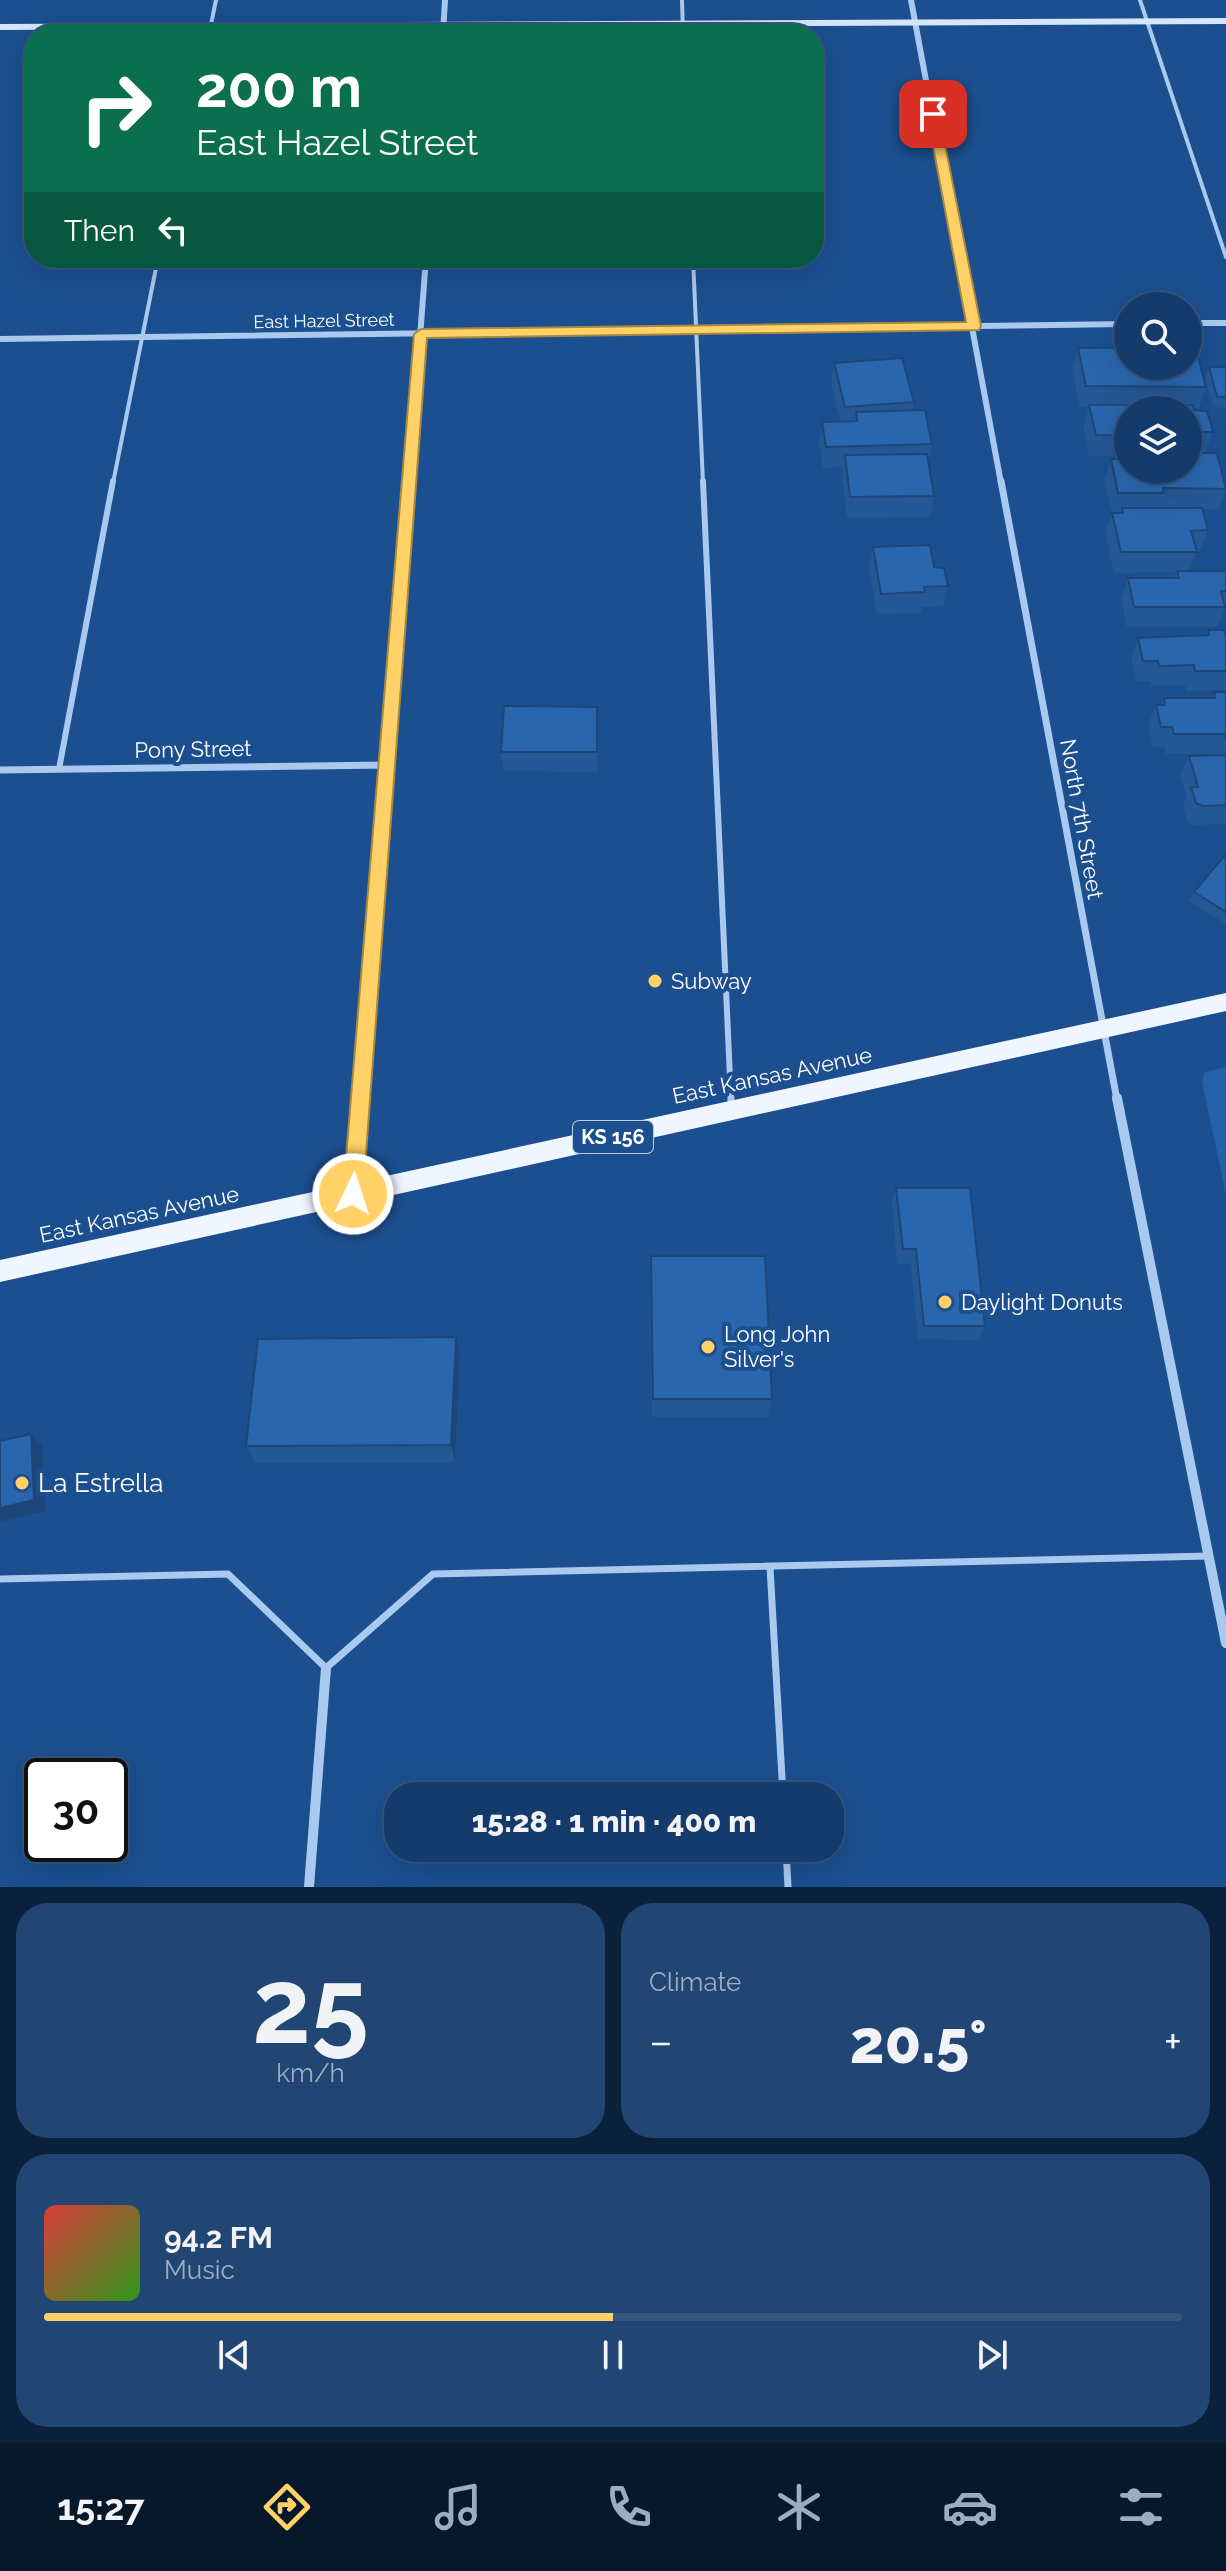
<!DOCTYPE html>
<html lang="en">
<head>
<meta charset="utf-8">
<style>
	body { margin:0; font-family:Raleway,sans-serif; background:#214673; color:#f1f3f6; height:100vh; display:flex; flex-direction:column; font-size:30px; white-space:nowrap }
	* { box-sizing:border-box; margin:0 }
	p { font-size:26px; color:#9dadc1 }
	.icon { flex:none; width:44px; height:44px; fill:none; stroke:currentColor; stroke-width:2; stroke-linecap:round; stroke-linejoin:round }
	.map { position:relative; height:1887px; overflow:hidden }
	.sheet { display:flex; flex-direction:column; gap:16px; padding:16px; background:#0b203b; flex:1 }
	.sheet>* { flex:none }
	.hud { position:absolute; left:24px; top:24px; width:800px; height:244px; border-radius:32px; box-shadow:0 8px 32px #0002,0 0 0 2px #33557e; background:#0b6e4f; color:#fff; overflow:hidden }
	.buttons { position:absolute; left:1114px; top:292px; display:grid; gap:16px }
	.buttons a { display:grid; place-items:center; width:88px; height:88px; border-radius:50%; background:#143b6b; box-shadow:0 8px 32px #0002,0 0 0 2px #33557e; font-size:40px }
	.speed { position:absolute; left:24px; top:1758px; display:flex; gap:16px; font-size:40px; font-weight:700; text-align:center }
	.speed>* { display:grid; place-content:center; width:104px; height:104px; border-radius:50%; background:#143b6b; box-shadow:0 8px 32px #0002,0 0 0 2px #33557e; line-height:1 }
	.speed .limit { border:4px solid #111; border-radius:12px; background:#fff; color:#111 }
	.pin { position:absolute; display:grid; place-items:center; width:68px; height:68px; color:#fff; margin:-34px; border-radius:16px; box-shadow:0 4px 12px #0006 }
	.me { position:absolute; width:88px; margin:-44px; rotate:4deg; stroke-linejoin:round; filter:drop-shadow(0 0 6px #0008) }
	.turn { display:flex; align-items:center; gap:28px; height:168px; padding:0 40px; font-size:36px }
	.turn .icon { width:104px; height:104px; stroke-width:2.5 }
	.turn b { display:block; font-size:56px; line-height:68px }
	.then { display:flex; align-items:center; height:76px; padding:0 40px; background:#0003; gap:16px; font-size:30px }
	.big { font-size:60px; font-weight:800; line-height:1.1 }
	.sheet .card { flex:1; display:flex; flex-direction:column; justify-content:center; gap:12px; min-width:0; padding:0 28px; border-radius:32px; background:#214673 }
	.sheet .dial { align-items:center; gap:0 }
	.dial b { font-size:104px; line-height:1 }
	.song { display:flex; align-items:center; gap:24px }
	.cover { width:96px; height:96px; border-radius:12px; background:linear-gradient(135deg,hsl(0 70% 55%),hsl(110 70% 35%)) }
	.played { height:8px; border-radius:4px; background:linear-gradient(90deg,#ffd166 50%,#33557e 50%) }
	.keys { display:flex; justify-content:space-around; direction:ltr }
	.heat { display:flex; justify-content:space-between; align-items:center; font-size:44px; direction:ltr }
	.sheet .tiles { flex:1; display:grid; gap:16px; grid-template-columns:1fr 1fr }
	.card:last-child { grid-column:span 2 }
	.trip { position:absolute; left:384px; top:1782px; width:460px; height:80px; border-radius:32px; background:#143b6b; box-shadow:0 8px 32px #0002,0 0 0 2px #33557e; font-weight:800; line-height:80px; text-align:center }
	.dock { display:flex; height:128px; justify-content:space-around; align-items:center; background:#08182b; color:#9dadc1 }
	.dock .icon { width:56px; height:56px }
	.dock .active { color:#ffd166 }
	.dock b { font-size:36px; color:#f1f3f6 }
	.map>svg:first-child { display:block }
</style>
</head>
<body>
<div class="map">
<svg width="1226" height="1887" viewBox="0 0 1226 1887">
	<rect width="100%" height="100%" fill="#1b4f8f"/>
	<path fill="#2461a8" d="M1226,1067V1194L1202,1082L1204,1072Z"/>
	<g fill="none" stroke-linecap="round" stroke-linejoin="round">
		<path stroke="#a9c9ee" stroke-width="4" d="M682,0L683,34
			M1140,0L1226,257
			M209,34L216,0
			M693,258L703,483
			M113,483L158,258"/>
		<path stroke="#a9c9ee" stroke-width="6" d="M703,481L731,1100
			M59,769L113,481"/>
		<path stroke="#a9c9ee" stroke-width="7" d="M731,1098V1107
			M770,1567L783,1796
			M0,1579L228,1574L326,1668L433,1574L1209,1556
			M786,1848L788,1887"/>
		<path stroke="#a9c9ee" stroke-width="6" d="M911,0L1001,483
			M443,34L445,0
			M1188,323H1226
			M0,339L1128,324
			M409,483L426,258"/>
		<path stroke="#a9c9ee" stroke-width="7" d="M1001,481L1117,1100
			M0,770L386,765
			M361,1100L409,481"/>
		<path stroke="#a9c9ee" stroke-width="10" d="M1117,1098L1226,1643
			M354,1190L361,1098
			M309,1887L326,1668"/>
		<path fill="#d6e6fa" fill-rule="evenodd" d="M1226,18V24L0,30V24Z"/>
		<path fill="#f0f6ff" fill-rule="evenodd" d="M1226,993V1011L0,1282V1260Z"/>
	</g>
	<path fill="#245895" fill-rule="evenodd" d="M1078,348L1206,387L1199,408H1194L1213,432L1205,453L1226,485V491L1219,509H1202L1208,530L1200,551H1197L1189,571H1226V607L1217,627H1127L1121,599L1128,578H1174L1176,572L1114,573L1105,533L1112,513L1104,480L1111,459H1117L1118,456H1089L1083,426L1088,407H1080L1072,369ZM1128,410H1188V470H1128Z
		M834,363L914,402L913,410L932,444L928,463L934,496L930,517L847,518L842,476L843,467L823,468L819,443L822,422H841L831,384Z
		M1209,367H1226V408L1213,407L1205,377Z
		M873,547L934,567L948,586L943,606L922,607L920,613L877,614L869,567Z
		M1208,630L1226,636V690L1186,691L1185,685H1151L1150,681H1136L1131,658L1138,638L1206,635Z
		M1214,692H1226V824L1195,825L1187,822L1183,806L1187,797L1180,775L1189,756L1216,755V754H1166L1164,747H1153L1148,725L1156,705H1161L1164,698H1212Z
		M597,707V772L503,771L501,752Z
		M1226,854V924L1189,901L1194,892Z
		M896,1188L985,1326L979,1340L918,1339L911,1264H897L892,1203Z
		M651,1256L772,1399L767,1417H652L650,1277Z
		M460,1356L455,1462L256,1463L246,1446Z"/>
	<path fill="#1d4779" d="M456,1337L460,1356L455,1462L451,1445Z
		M31,1434L42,1446L45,1511L0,1522V1508Z"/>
	<path fill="#2a66ad" stroke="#1d4779" stroke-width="2" d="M1078,348H1128V366H1188V349H1196L1206,387L1086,386Z
		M902,358L914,402L845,407L834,363Z
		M1209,367H1226V397H1217Z
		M1089,405H1193L1194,410L1207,411L1213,432H1199L1200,435H1188V410H1128V435H1096Z
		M925,410L932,444L826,447L822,422L857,421L856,412Z
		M1119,453H1128V470H1188V453H1217L1226,489L1163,488L1164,493H1118L1111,459H1120Z
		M927,454L934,496L850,497L845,455Z
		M1122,508H1202L1208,530L1191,531L1197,552H1121L1112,513H1123Z
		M930,545L934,567L944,568L948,586L924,587L925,592L881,594L873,547Z
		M1177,571H1226V591H1221L1225,607H1134L1128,578H1179Z
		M1208,630H1224L1226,636V671H1195L1194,665L1159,666L1158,661H1143L1138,638L1209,635Z
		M1214,692H1226V739L1225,734H1174L1172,727H1161L1156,705H1165L1164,698H1215Z
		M504,706L597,707V752H501Z
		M1226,755V805L1203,806L1196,803L1191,787H1198L1189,756Z
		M1226,854V912L1194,892Z
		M896,1188H970L985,1326H924L916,1249H903Z
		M651,1256H765L772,1399H653Z
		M456,1337L451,1445L246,1446L258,1339Z
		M31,1434L34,1500L0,1508V1441Z"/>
	<path fill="#ffd166" stroke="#a68842" stroke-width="2" d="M933,110L939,114L981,326L979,330L427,338L363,1194L360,1200L353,1203L346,1200L343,1194L414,334L421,329L966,322L927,114Z"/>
	<g fill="#ffd166" stroke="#1b4f8f" stroke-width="3">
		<circle cx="655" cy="981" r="8"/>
		<circle cx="945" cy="1302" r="8"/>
		<circle cx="708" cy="1347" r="8"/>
		<circle cx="22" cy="1483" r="8"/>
	</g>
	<g text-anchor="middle" stroke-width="8" stroke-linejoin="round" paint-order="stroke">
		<g font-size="18" fill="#fff" stroke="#1b4f8f">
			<text transform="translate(324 321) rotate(-1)" y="6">East Hazel Street</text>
		</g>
		<rect fill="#1b4f8f" stroke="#bbcadd" stroke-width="2" x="573" y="1121" width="80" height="32" rx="6"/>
		<g font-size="20" font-weight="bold" fill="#fff">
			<text x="613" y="1144">KS 156</text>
		</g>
		<g font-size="22" fill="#fff" stroke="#1b4f8f">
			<text transform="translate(193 749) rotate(-1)" y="8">Pony Street</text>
			<text transform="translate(1082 819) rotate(80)" y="8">North 7th Street</text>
			<text transform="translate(772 1075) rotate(-12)" y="8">East Kansas Avenue</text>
			<text transform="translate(139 1214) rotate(-12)" y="8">East Kansas Avenue</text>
		</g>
		<g font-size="22" fill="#fff" stroke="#1b4f8f" text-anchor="start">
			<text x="671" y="989">Subway</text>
			<text x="961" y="1310">Daylight Donuts</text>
			<text x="724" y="1342">Long John<tspan x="724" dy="25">Silver's</tspan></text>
		</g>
		<g font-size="26" fill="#fff" stroke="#1b4f8f" text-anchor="start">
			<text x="38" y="1492">La Estrella</text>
		</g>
	</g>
</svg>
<div class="buttons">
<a><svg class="icon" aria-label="search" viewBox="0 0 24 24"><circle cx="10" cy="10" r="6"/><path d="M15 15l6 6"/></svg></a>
<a><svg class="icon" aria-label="layers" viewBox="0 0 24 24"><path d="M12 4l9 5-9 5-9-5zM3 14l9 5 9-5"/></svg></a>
</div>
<div class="speed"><div class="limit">30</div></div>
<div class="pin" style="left:933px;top:114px;background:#d93025"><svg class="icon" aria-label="arrive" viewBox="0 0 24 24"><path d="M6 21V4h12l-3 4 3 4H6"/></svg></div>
<svg class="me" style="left:353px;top:1194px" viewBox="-20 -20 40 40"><circle r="17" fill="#ffd166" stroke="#fff" stroke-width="3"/><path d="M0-11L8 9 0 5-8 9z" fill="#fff"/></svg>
<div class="trip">15:28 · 1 min · 400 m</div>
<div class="hud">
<div class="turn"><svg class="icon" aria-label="right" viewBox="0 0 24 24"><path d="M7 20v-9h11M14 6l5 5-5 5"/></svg><div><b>200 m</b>East Hazel Street</div></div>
<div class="then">Then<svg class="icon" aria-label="left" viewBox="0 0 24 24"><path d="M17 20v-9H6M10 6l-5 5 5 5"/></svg></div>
</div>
</div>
<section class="sheet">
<div class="tiles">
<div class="card dial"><b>25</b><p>km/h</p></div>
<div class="card"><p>Climate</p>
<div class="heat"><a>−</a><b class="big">20.5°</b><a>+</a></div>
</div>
<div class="card">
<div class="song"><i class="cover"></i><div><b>94.2 FM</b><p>Music</p></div></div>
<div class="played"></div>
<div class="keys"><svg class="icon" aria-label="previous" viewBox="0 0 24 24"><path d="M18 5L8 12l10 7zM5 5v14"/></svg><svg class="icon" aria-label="pause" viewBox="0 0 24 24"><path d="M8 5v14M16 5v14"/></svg><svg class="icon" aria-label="next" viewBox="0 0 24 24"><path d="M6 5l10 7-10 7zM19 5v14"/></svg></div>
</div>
</div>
</section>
<nav class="dock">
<b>15:27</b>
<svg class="icon active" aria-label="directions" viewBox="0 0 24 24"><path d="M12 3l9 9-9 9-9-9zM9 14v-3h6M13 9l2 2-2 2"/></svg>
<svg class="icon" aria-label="music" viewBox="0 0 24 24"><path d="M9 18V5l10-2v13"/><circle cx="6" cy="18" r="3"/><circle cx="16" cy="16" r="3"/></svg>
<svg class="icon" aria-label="phone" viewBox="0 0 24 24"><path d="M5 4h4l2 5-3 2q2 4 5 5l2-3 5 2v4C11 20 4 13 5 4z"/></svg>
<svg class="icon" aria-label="climate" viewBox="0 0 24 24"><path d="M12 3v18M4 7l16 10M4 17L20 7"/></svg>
<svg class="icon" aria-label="car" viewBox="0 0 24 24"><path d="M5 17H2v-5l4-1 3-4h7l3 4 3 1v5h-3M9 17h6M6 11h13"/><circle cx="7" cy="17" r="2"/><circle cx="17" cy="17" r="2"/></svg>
<svg class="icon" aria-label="filters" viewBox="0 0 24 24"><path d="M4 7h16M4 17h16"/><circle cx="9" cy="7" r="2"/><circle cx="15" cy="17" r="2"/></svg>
</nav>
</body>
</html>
